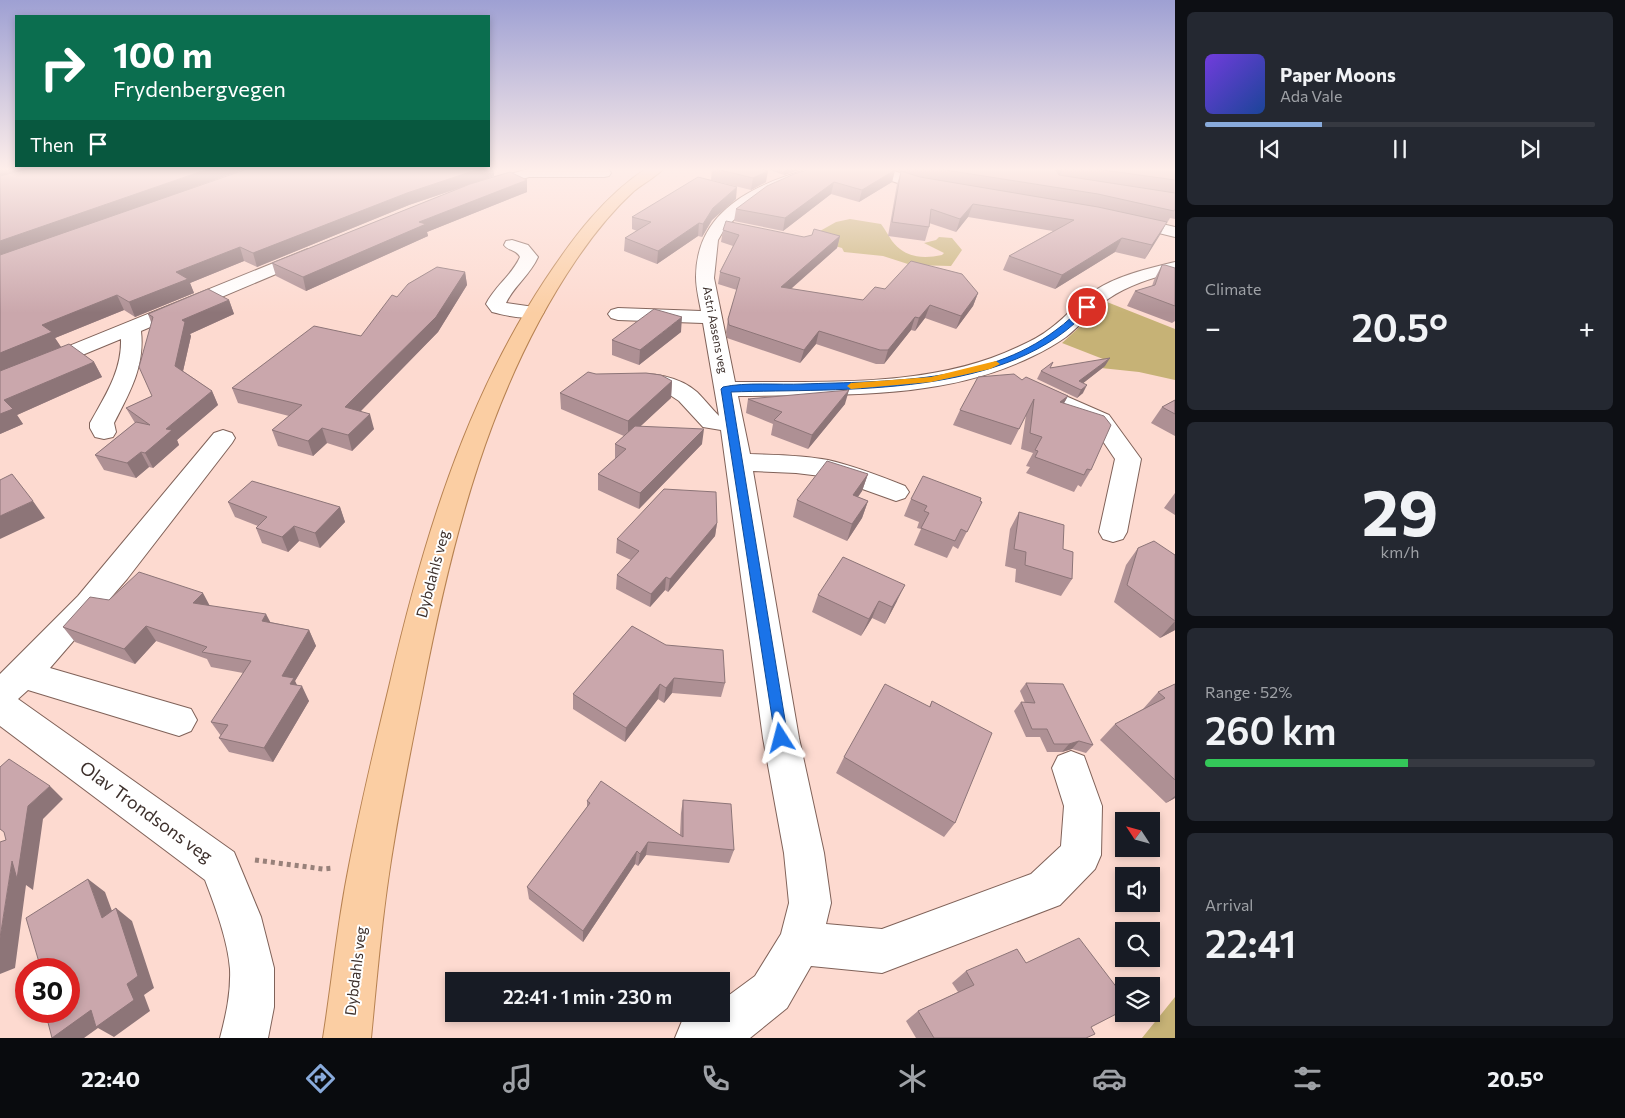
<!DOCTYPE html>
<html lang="en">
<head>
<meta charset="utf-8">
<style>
	body { margin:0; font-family:Commissioner,sans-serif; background:#242831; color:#f1f3f6; height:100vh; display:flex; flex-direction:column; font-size:19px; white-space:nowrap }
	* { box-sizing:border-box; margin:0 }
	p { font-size:16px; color:#9ea1a6 }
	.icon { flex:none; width:28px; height:28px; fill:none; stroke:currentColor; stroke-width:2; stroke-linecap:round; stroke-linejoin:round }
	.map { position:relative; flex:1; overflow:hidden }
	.drawer { display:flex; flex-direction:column; gap:12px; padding:12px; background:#0d0f14; width:450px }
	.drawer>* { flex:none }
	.top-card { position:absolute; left:15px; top:15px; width:475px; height:152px; border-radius:0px; box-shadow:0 2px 8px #0003; background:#0b6e4f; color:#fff; overflow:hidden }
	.needle { width:32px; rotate:306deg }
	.buttons { position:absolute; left:1115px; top:812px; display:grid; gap:10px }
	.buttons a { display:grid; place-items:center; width:45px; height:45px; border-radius:0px; background:#171b24; box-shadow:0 2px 8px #0003; font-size:25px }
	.speed { position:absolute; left:15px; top:958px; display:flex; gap:10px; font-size:25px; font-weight:700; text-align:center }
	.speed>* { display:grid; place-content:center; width:65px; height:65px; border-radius:50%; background:#171b24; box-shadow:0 2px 8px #0003; line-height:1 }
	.speed .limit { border:8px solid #d22; background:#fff; color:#111 }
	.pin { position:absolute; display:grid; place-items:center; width:42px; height:42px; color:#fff; margin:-21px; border:2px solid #fff; border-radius:50%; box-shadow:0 1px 5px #0007 }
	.me { position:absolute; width:55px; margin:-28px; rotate:351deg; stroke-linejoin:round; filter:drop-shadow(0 0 4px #0008) }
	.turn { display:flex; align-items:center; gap:18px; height:105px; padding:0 15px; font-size:22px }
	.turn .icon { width:65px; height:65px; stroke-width:2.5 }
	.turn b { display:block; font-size:35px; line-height:42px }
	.then { display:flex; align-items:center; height:48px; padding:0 15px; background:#0003; gap:10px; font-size:19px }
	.big { font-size:38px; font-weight:600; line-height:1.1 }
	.drawer .tile { flex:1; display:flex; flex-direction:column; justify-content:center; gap:8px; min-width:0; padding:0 18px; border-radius:8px; background:#242831 }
	.drawer .dial { align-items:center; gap:0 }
	.dial b { font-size:65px; line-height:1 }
	.song { display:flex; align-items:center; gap:15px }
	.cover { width:60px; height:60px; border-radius:8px; background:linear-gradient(135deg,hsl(260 70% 55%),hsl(220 70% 35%)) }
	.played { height:5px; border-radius:2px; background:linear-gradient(90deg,#89abdc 30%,#363941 30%) }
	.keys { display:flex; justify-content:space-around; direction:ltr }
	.heat { display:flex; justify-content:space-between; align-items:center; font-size:28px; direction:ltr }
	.charge { height:8px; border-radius:4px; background:linear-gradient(90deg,#34c759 52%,#363941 0) }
	.trip { position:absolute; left:445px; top:972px; width:285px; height:50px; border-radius:0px; background:#171b24; box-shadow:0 2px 8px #0003; font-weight:600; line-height:50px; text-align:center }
	.tab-bar { display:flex; height:80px; justify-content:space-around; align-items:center; background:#090b0e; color:#9ea1a6 }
	.tab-bar .icon { width:35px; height:35px }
	.tab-bar .active { color:#89abdc }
	.tab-bar b { font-size:22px; color:#f1f3f6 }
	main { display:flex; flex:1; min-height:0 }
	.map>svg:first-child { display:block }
</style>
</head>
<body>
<main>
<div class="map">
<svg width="1175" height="1038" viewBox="0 0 1175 1038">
	<rect width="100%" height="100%" fill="#fddad0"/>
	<path fill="#c6b276" d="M850,219L881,224C885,229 888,235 892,241C905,258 923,259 942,255L944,253L924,243L936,240L939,237L952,238L962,250L951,266L911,265L883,256L844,252L842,248L817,241L820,231L836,222Z
		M1107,302L1175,329V380L1139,372L1101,368L1103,359L1062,343Z
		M1175,997V1038H1142Z"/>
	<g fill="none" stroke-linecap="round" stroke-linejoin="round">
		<g stroke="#806259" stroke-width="2">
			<path id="minor" d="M812,168H835L833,171L783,188L749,206L725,228L718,240L714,278L735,382C828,381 932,388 1018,347C1029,342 1041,336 1051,328C1066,317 1078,302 1094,291C1118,275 1147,269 1175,262V272C1152,278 1128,285 1108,299C1093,310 1081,325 1066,337C1056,344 1044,351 1033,356C943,401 836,394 738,396L750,454C776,455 802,455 828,460C854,466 880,476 905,486L909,492L905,498L896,501L829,477L796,473L753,471L799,738L824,853L831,903L826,924L882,929L1031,874L1061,846L1064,806L1052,768L1058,756L1071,751L1084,756L1102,806L1101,855L1095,869L1060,905L882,973L811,966L787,1008L750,1038H675L682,1021L697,1014H721V1001L755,976L781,934L789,903L784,853L763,738L721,430L703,427L679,401L664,391L629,386L626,381L629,376C651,371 680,377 697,392C705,400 711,408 719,416L703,323L618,320L611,318L608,314L611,310L618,308L701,311C699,300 696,288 696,277C696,210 755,184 812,168Z
				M863,168H884L940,185L942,188L940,191C925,195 881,177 865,171Z
				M528,169H604L609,170L611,173L609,176L604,177H529L481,191L476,190L474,187L476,184Z
				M1128,216L1175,227V237L1122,224L1120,221L1122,218Z
				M512,240L528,245L538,257C530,275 514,286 506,303L541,308L544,312L541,316C526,320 507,316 492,312L486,304C495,286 512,275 520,257C516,249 508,251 504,245L506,241Z
				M308,249L314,250L317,254L314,258L141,331C145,366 130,392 114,423L116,432L113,437L104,439L95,437L90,428V423C105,396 122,371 121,339L0,389V374Z
				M1029,380L1109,415L1141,459L1127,532L1123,539L1113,542L1103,539L1099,532L1115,459L1092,425L1021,392L1018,387L1021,382Z
				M223,430L232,433L235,438L232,443L127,579L50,668L191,709L197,720L191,731L179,736L28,690L18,699L234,852L261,917L274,968V1007L268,1038H220C226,1015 231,993 230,969C228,941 215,906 205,880L0,726V674L78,596L214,433Z"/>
		</g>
		<g stroke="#b78251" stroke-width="2">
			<path id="major" d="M647,168H664C656,177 644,183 634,191C612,211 593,235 576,260C490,387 452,538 423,688C410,754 396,821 387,888C380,938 376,988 371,1038H323C331,988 336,937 345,887C357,820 373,753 389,687C422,544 464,403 545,280C573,238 604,196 647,168Z"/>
		</g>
		<path stroke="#98817a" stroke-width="5" stroke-dasharray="4 4" stroke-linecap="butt" d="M255,860L323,869L333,868"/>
		<use href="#minor" fill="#fff" fill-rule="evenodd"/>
		<use href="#major" fill="#fbcea3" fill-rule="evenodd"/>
	</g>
	<path fill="#ae9094" d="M0,168L193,188L250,168H494V176L480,181L527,180V192L427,232L428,236L306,291L276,276L272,263L460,188L409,205L257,267L244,261L190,283L194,293L135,317L124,310L55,338L61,347L94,362L102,377L17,415L23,424L0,434Z
		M712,168H760L766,182L751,190L711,180Z
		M764,168H805L784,175Z
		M814,168L895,170L892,182L859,202L831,194L783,231L734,221L736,209Z
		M890,168H1175V219L1170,218L1167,223H1166L1145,259L1115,252L1055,289L1003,270L1009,256L1053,231L968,217L956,232L929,223V227L925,241L888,236L897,184L901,172Z
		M736,199L712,220L702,237L698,236L657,264L624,251L625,238L637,231L632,229V217Z
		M723,230L804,237L840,236L837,248L791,289L863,300L885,289L978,293L973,306L956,329L925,318L915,331L911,330L884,364H876L816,344L800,363L727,338L726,332L728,319L737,290L718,284L720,272L733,246L721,242Z
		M1162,265L1175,268V321L1172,323L1127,306L1135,291L1152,286L1154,280Z
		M465,272L467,285L438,332L361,411L374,429L352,451L327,443L313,456L278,446L272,430L289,416L238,403L232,388L361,336L397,297Z
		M229,300L234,314L190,334L191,336L183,371L212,391L218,405L177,440L179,445L153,468L149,467L136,478L104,470L95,455L135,423L126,408L152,396L151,322L148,314Z
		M681,332L639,365L612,355V340Z
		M1105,366L1083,383V393L1077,398L1037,379L1041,371L1050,368Z
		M596,374L672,381L671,398L640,426L702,444L639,509L598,490V474L615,459V444L624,436L561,409L560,393Z
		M1022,380L1068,396L1064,403L1091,470L1081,487L1078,485L1074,492L1026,473L1030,467L1026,466L1033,453L1021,449L1026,415L1011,445L953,425L960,410Z
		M748,399L845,404L808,449L771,435L773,424L746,413Z
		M1175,400V436L1151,423L1162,407Z
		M868,474L862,491L858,497L868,501L862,518L847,541L793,517L797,500Z
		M1175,493V515L1164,508Z
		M911,499L980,501L982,502L958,549L953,546L947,558L914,545L921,529L917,528L919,522L904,516Z
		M228,502L340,507L345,522L320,548L299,541L288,552L262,543L256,528L258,526L235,517Z
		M1019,512L1063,549L1072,579L1061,596L1015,582L1016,569L1005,566L1010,529Z
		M717,523L715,536L668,592L665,590L650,607L616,589L617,575L631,560L616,553L617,539Z
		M1138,548L1175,555V630L1160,638L1114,602L1126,565Z
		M818,595L897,601L885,624L872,618L861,636L812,612Z
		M109,600L210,606L270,622L309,630L316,646L295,681L297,685L309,701L273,762L229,752L219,738L221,736L211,722L243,673L211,667L207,659L156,641L135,664L75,642L63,627Z
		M632,626L725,683L721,697L672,693L664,703L658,699L625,742L573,709V694Z
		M1026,683L1093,745L1086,753L1072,749L1062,752H1047L1040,737H1026L1014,711L1021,702L1025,703L1020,691Z
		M1175,684V798L1166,803L1100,740L1115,724L1143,709L1158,692Z
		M932,701L955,823L944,837L836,773L844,757L929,707Z
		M683,800L734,850L729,863L646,855L638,866L635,864L583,942L529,899L527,887L587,807V801L680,835L681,813Z
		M1026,963L1091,1027L1086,1038H916L906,1021L918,1011L958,992L952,983L966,971Z"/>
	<path fill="#8d7578" d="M0,168H36L0,178Z
		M211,168H248L0,257V241Z
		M482,168H494V176L409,205L257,267L253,253L407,193Z
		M785,168H805L784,175Z
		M1056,168H1063L1059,176L1055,169Z
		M895,170L892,182L859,202L862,190Z
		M768,171L766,182L751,190L753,178Z
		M527,180V192L427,232L428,236L306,291L303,277L419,222Z
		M834,182L831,194L783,231L785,218Z
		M737,187L736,199L712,220L702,237L703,224L713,208Z
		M973,204L968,217L956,232L960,219Z
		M1167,222L1160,235L1145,259L1152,245Z
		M699,223L698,236L657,264L658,251Z
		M840,236L837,248L778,300L781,287Z
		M1122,238L1115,252L1055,289L1062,275Z
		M240,247L244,261L190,283L194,293L135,317L129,302L176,272Z
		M465,272L467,285L438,332L350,422L345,407Z
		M978,293L973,306L956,329L961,316Z
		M117,295L124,310L55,338L61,347L0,372V353L42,325Z
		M229,300L234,314L190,334L191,336L181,380L175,366L182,320Z
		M930,305L925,318L915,331L919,318Z
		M682,317L681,332L639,365L640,350Z
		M915,317L911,330L884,364L888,350Z
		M819,331L816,344L800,363L804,350Z
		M1110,358L1105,366L1077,388L1079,381Z
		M94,362L102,377L17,415L23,424L0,434V414L4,400Z
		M672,381L671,398L628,438V421Z
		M1087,385L1083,393L1077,398L1081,390Z
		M849,390L845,404L808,449L812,435Z
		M212,391L218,405L177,440L179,445L153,468L145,453L166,429Z
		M1068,396L1059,412L1060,402Z
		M370,414L374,429L352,451L348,435Z
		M322,428L327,443L313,456L308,441Z
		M704,429L702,444L639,509L640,493Z
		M141,452L149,467L136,478L127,463Z
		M868,474L862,491L847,512L853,495Z
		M33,501L45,518L0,539V516Z
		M868,501L862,518L847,541L852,524Z
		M340,507L345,522L320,548L315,533Z
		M717,523L715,536L668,592L670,579Z
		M294,526L299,541L288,552L282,537Z
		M666,577L665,590L650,607L651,594Z
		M905,585L897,601L885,624L892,607Z
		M203,593L211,608L193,603Z
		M879,601L872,618L861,636L869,619Z
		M266,614L274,629L262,621Z
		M1175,621V630L1160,638Z
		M146,626L156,641L135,664L124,649Z
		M309,630L316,646L295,681L299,690L302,686L309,701L273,762L264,748L282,676Z
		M674,678L672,693L664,703L666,688Z
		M660,684L658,699L625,742L626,728Z
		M1079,741L1072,749L1062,752L1069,744Z
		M50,786L63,799L43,819L33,890L26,885L15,968L0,974V938L12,861L28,806Z
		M1175,796V798L1166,803Z
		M648,842L646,855L638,866L640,854Z
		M637,851L635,864L583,942V931Z
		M88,879L105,892L119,930L102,918Z
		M116,908L132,921L154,988L144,995L150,1011L114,1037L98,1028L84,1038H52Z"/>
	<path fill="#caa7ac" stroke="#8d7578" d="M31,168H211L0,241V176Z
		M250,168H482L407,193L253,253L240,247L176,272L188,279L129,302L117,295L42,325L52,332L0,353V255Z
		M712,168H760L768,171L753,178Z
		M814,168H889L895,170L862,190L834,182L785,218L736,209L767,186L794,174Z
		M933,168H1056L1055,169L1059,175L1175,193V209L1174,211L1098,194Z
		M1089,168H1175V180Z
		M901,171L920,177L1098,207L1167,222L1152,245L1122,238L1062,275L1009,256L1074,220L973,204L960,219L931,209L929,227L892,222Z
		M510,172L527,180L419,222L426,224L303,277L272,263L470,184Z
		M698,177L737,187L713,208L703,224L699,223L658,251L625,238L651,222L632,217Z
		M726,221L804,237L812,235L814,229L840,236L781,287L863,300L875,287L885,289L911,261L962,274L978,293L961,316L930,305L919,318L915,317L888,350H880L819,331L804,350L729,325L728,319L740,278L720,272L739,235L723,230Z
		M1162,265H1165L1175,268V306L1135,291L1155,285Z
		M437,267L465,272L436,317L345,407L370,414L348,435L322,428L308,441L272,430L302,405L232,388L314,326L361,336L392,295L397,297L408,284Z
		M208,289L229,300L182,320L185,322L175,366L212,391L166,429L172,430L145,453L141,452L127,463L95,455L136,422L150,425L126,408L152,396L139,367L153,317L148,314Z
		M654,309L682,317L640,350L612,340Z
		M69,344L94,362L4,400L13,409L0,414V371Z
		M1110,358L1079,381L1087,385L1081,390L1041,371L1053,362L1050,368Z
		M588,372L596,374L646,373L661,375L672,381L628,421L560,393Z
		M1014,374L1022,380L1026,377L1068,396L1060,402L1104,416L1111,425L1091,470L1087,469L1084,475L1035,457L1038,451L1035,450L1042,437L1030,433L1034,399L1019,429L960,410L978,377Z
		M849,390L812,435L774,420L782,412L748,399Z
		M1175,400V414L1162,407Z
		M635,426L704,429L640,493L598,474L626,449L615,444Z
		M827,461L868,474L853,495L868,501L852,524L797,500Z
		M12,474L33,501L0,516V480Z
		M923,476L981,498L980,501L982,502L967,532L961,529L955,541L921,528L929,513L924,511L927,506L911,499Z
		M252,481L340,507L315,533L294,526L282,537L256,528L267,517L228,502Z
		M664,489L716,492L717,523L670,579L666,577L651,594L617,575L639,551L617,539Z
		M1019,512L1064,525L1063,549L1073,552L1072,579L1025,565L1026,552L1014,549Z
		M1154,541L1175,555V621L1127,585L1138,548Z
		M843,557L905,585L892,607L879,601L869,619L818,595Z
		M139,572L203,593L193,603L266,614L262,621L309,630L282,676L294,678L290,684L302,686L264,748L219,738L228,725L211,722L251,661L202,652L207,647L146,626L124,649L63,627L90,597L109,600Z
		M632,626L666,645L723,650L725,683L674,678L666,688L660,684L626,728L573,694Z
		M1026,683L1063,684L1093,745L1079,741L1069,744H1054L1047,729H1032L1021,702L1035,703Z
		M885,684L930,707L932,701L992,733L955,823L844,757Z
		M1175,684V780L1115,724L1165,698L1158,692Z
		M9,759L50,786L28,806L17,879L12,861L0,938V842L6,840L4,832L0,829V767Z
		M601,781L683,837V800L731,804L734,850L648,842L640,854L637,851L583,931L527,887L590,803L587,801Z
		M88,879L102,918L116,908L138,976L127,984L134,1000L96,1027L91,1010L52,1038L45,1011H69V969H41L26,918Z
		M1079,938L1124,997V1010L1091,1027L1095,1034L1086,1038H934L918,1011L974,985L966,971L1017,949L1026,963Z"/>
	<linearGradient id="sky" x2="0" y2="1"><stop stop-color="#9ea0d3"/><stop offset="0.54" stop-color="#feeeea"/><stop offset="1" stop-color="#feeeea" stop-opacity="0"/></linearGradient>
	<rect width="1175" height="313" fill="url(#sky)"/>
	<path fill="#1a73e8" stroke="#114b97" d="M1084,305L1091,307C1010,400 843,388 731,392L788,738L786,743L781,745L776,743L721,389L723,387C745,382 779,385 803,384C887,381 985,384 1056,330C1066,323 1075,314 1084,305Z"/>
	<path fill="#f59e0b" d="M996,361L1000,364L990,369L931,382L851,389L847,386L851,383L931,377Z"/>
	<g text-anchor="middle" stroke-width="4" stroke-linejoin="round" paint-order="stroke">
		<g font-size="12" fill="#3d302c" stroke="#fff">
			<text transform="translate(715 330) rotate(79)" y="4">Astri Aasens veg</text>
		</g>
		<g font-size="15" fill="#3d302c" stroke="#fff">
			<text transform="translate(433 574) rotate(-75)" y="5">Dybdahls veg</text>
			<text transform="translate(356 971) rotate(-83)" y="5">Dybdahls veg</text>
		</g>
		<g font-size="18" fill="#3d302c" stroke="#fff">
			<text transform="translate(146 812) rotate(36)" y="6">Olav Trondsons veg</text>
		</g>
	</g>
</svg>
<div class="buttons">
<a><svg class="needle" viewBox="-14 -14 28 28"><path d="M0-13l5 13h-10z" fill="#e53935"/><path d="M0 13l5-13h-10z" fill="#9ea1a6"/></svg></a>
<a><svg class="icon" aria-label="sound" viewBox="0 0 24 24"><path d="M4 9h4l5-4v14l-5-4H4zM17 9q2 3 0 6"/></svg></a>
<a><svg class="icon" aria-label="search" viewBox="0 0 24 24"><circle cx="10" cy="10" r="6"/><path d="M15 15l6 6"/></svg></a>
<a><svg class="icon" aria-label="layers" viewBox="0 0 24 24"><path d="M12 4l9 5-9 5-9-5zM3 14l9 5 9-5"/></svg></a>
</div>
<div class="speed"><div class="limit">30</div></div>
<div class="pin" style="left:1087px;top:307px;background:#d93025"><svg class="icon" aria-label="arrive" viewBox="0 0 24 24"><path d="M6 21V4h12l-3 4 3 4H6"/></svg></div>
<svg class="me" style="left:781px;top:738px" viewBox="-20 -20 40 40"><path d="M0-17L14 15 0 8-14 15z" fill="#1a73e8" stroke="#fff" stroke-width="4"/></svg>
<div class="trip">22:41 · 1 min · 230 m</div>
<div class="top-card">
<div class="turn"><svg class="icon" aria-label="right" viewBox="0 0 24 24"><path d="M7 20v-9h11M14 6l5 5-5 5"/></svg><div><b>100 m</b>Frydenbergvegen</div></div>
<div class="then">Then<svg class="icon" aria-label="arrive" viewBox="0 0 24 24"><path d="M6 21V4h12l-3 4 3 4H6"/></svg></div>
</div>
</div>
<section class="drawer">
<div class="tile">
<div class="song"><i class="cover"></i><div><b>Paper Moons</b><p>Ada Vale</p></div></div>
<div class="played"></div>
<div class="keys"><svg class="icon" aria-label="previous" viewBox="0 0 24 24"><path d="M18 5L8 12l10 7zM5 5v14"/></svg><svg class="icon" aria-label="pause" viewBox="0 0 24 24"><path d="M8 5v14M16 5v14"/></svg><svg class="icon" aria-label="next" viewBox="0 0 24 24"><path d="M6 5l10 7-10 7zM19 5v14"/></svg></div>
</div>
<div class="tile"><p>Climate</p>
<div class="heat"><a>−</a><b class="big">20.5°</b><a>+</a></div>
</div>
<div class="tile dial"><b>29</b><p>km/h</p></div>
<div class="tile"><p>Range · 52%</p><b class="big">260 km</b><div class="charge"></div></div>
<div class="tile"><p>Arrival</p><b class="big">22:41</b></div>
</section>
</main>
<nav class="tab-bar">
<b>22:40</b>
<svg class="icon active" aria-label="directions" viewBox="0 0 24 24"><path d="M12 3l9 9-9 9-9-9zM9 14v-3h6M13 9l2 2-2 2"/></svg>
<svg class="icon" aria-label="music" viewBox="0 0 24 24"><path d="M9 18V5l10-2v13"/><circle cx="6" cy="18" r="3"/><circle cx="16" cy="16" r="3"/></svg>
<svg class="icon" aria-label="phone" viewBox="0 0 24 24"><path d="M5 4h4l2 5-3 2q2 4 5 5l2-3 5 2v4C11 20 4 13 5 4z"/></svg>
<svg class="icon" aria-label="climate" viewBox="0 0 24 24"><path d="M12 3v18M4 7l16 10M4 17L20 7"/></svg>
<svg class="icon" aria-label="car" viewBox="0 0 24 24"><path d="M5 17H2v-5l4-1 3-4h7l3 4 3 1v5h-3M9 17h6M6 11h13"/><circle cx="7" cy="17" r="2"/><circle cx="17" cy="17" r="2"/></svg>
<svg class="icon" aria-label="filters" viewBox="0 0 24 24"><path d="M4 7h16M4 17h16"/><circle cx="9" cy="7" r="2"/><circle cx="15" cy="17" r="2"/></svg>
<b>20.5°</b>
</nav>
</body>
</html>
